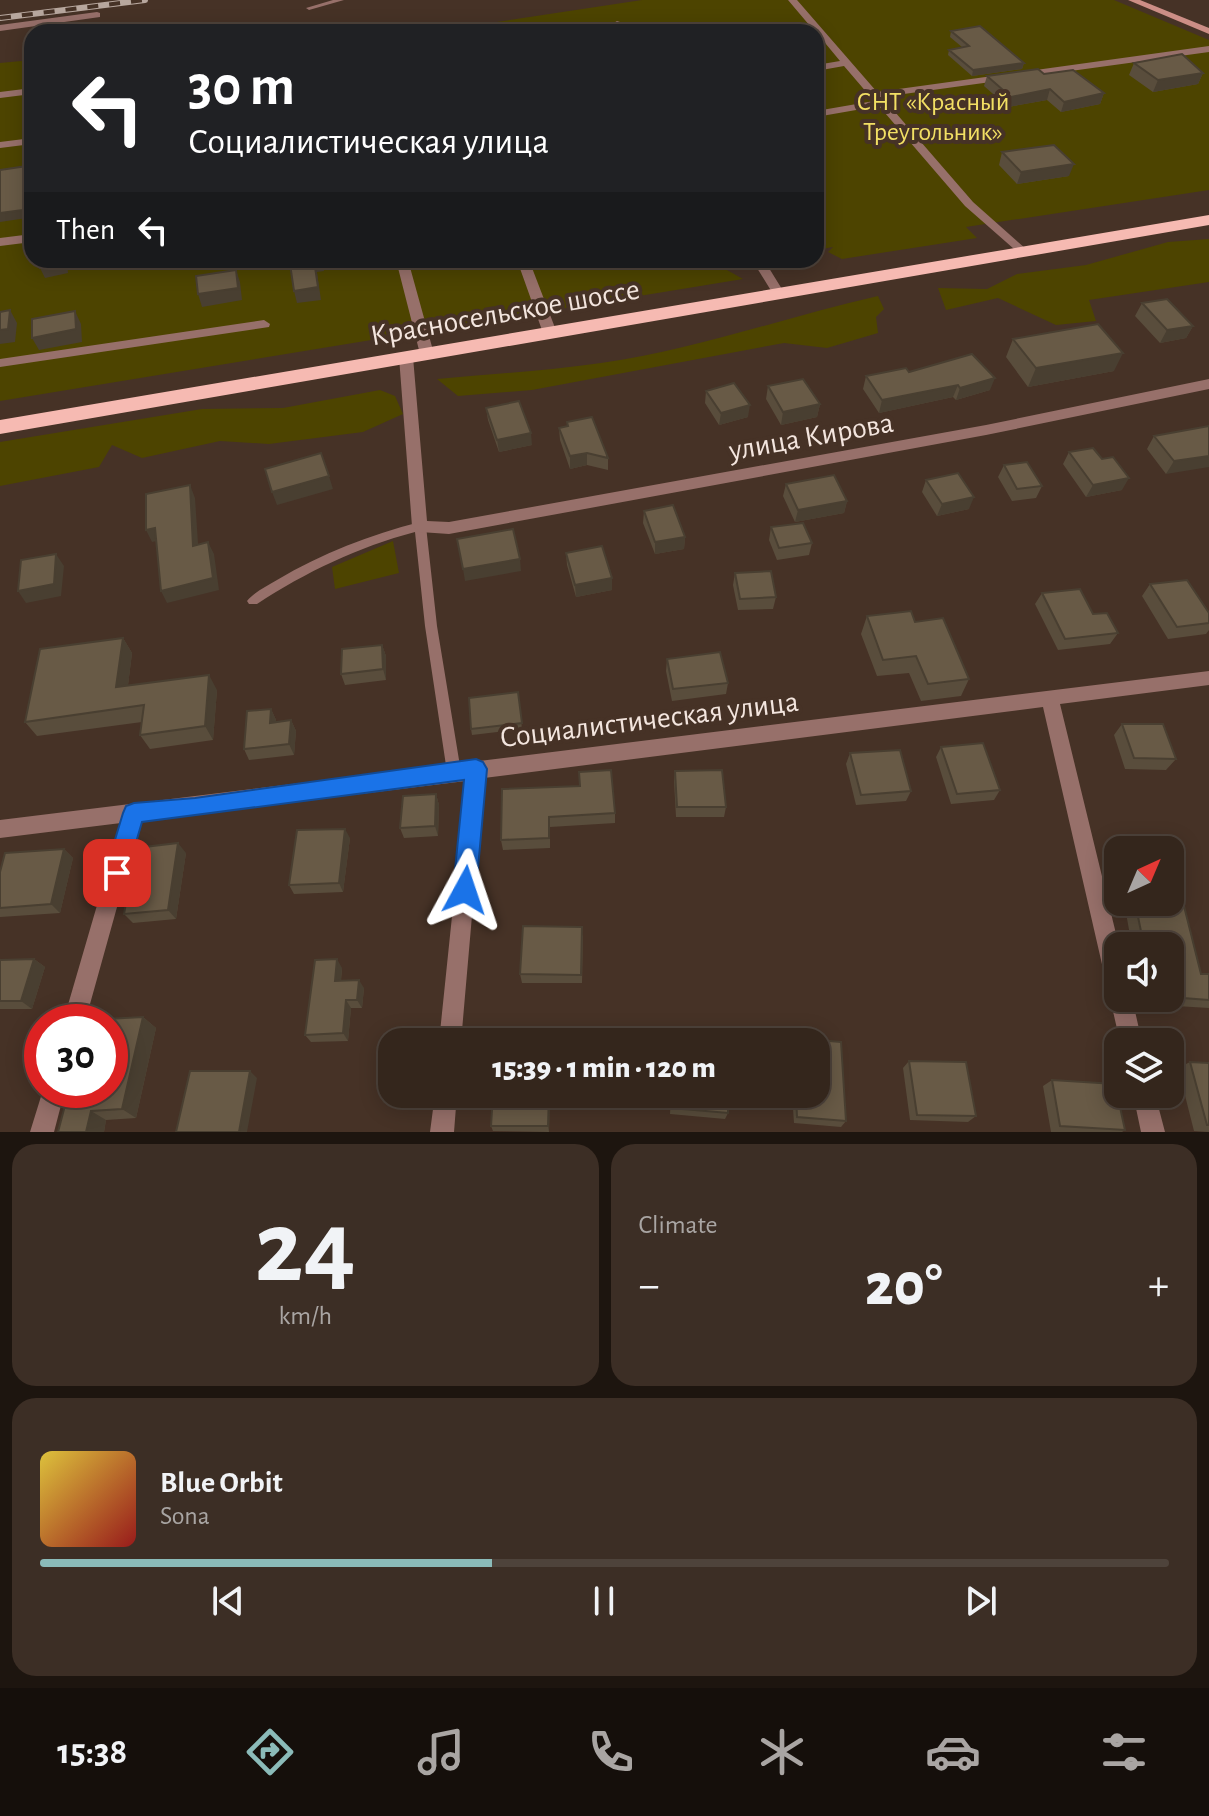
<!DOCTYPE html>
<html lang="en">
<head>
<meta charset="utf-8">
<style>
	body { margin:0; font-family:"Alegreya Sans",sans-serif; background:#3c2e25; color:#f1f3f6; height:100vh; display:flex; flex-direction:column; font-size:30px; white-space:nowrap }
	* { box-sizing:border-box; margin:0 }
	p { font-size:26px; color:#a9a5a3 }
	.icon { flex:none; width:44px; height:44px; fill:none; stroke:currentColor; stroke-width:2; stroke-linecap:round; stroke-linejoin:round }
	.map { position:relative; height:1132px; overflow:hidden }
	.sheet { display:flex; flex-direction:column; gap:12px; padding:12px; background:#1d150f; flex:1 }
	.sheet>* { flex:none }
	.hud { position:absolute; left:24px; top:24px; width:800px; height:244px; border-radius:24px; box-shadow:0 4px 20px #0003,0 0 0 2px #4e433b; background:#202124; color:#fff; overflow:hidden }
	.needle { width:52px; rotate:44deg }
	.buttons { position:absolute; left:1104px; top:836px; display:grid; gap:16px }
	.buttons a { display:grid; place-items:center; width:80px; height:80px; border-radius:16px; background:#34261c; box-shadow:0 4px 20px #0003,0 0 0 2px #4e433b; font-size:40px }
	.speed { position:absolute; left:24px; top:1004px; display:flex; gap:16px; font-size:40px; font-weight:700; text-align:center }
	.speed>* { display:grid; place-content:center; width:104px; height:104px; border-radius:50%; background:#34261c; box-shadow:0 4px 20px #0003,0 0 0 2px #4e433b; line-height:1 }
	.speed .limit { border:12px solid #d22; background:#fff; color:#111 }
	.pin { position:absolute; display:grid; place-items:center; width:68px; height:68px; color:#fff; margin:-34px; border-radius:16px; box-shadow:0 4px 12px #0006 }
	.me { position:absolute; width:88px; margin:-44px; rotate:5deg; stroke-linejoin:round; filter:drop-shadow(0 0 6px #0008) }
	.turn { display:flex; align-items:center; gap:28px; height:168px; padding:0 32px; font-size:36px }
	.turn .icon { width:104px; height:104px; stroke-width:2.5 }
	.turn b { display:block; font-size:56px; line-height:68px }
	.then { display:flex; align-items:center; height:76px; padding:0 32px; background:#0003; gap:16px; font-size:30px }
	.big { font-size:60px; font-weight:800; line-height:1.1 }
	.sheet .card { flex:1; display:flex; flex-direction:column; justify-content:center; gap:12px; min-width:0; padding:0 28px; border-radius:24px; background:#3c2e25 }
	.sheet .dial { align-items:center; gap:0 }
	.dial b { font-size:104px; line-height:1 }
	.song { display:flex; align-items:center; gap:24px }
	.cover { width:96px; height:96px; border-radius:12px; background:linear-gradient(135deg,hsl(50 70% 55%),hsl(0 70% 35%)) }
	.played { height:8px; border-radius:4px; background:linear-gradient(90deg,#8bbbb9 40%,#4e433b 40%) }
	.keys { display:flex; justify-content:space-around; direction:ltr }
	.heat { display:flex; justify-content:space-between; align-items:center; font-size:44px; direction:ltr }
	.sheet .tiles { flex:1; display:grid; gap:12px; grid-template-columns:1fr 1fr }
	.card:last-child { grid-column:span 2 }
	.trip { position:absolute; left:378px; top:1028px; width:452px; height:80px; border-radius:24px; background:#34261c; box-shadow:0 4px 20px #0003,0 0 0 2px #4e433b; font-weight:800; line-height:80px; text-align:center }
	.tabs { display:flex; height:128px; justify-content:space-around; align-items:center; background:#150f0b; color:#a9a5a3 }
	.tabs .icon { width:56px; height:56px }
	.tabs .selected { color:#8bbbb9 }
	.tabs b { font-size:36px; color:#f1f3f6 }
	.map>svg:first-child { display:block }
</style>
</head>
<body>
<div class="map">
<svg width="1209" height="1132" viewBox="0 0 1209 1132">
	<rect width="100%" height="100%" fill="#463226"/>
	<path fill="#4d4400" d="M642,0H1114L1209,40V190L966,227L977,238L842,259L828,252L833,247L816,250V32H431Z
		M32,60V260H750L718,265L743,279L0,401V63Z
		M1209,239V282L1089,300L1096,321L1056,325L998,298L946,310L938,288L987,289L1017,274L1086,265L1168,242Z
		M878,296L884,309L876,317L878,333L827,348L784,343L532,390L458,396L437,379C491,374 546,371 601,363C695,350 785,317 878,296Z
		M380,390L395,396L403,414L363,432L269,444L220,441L142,458L112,445L99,467L0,486V442L202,409L283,408Z
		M393,541L399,573L335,589L332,567Z"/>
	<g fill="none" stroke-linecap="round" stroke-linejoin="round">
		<path fill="#97706a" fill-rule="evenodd" d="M333,0H344L309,10L306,8Z
			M420,522L426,526L437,626L461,772L459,776L454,778L449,776L447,772L425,626L415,532C358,547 306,572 257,604H249L247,601C254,592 267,586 277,580C322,553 370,535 420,522Z"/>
		<path fill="#97706a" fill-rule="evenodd" d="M788,0H797L877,92L1209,46V52L882,97L973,202L1026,249V255L1022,256L965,206L879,106L816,117V111L874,101L844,66L816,71V65L840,61L816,32H786L810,26Z
			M97,12L100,13V17L0,31V25Z
			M617,21L620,22L627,32H617L612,24Z
			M32,88V94L0,98V92Z
			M32,138V144L0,148V142Z
			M32,234V242L0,246V238Z
			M396,260H408L434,354L432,357L427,358L420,354Z
			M517,260H529L557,333L555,336H545L543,333Z
			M752,260H764L785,294L783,297H775Z
			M264,320L270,324L269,327L0,367V359Z
			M406,353L413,357L427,521L449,522L986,425L1209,379V389L986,435L449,534L420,532L412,526L399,357Z
			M1209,671V685L1060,704L1119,946L1118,998H1132L1142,1042H1120L1110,998L1112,994L1107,986L1043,707L484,778L461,1042H439L466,781L141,821L85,1022H63L121,823L0,838V820Z
			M43,1090H65L54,1132H30Z
			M435,1094H457L454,1132H430Z
			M1133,1094H1155L1165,1132H1141Z"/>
		<path fill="#cc8e86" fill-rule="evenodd" d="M1128,0H1140L1209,28V34Z"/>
		<path fill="#f6bab2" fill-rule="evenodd" d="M1209,215V225L0,434V420Z"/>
		<g stroke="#b7a79e" stroke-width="6">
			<path id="rail" d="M0,18L145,0"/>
		</g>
		<use href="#rail" stroke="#463226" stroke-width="4" stroke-dasharray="11" stroke-linecap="butt"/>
	</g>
	<path fill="#594d3c" d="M951,31L1024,63L1022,69L972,76L948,55L949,50L962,47L950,37Z
		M1134,63L1203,73L1198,84L1153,92L1129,75Z
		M987,76L1104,93L1100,104L1061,112L1047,100L1008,107L984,86Z
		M1002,152L1069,176L1017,184L999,165Z
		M1142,303L1193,326L1186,338L1160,343L1135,316Z
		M1013,339L1114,371L1028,387L1006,357Z
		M909,372L990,390L956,400L953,397L879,413L863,389L866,376Z
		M768,386L820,404L817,417L781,425L766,399Z
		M706,391L748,417L719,425L705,403Z
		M486,408L532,445L499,452L488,420Z
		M567,422L608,458V470L587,465L570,469L560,440L559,428L567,427Z
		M1209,426L1166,474L1147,449L1154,436Z
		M1069,452L1122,490L1086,497L1063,464Z
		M1004,465L1042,486L1036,498L1012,501L998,477Z
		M926,480L969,509L937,516L922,492Z
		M786,484L847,501L844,513L795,522L783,496Z
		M644,511L685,537L684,549L655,554L643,523Z
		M771,527L812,543L809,555L777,560L769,540Z
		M566,553L612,578V590L576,597L567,565Z
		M735,573L776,597L773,609L738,610L733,585Z
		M1150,584L1209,613V630L1206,634L1168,639L1142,596Z
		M1042,593L1093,614L1118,633L1110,644L1058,650L1035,604Z
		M867,616L969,679L961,696L921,701L909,673L877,676L861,634Z
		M123,638L132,653L128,685L217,690L213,740L150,749L140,735L142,722L37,736L25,722Z
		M382,645L386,656V680L345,685L341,674Z
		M667,659L728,683L726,694L672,701L666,671Z
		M518,692L522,729L472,735L471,729Z
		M271,709L276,720V722L291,720L296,731L294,755L249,760L244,749Z
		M1122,724L1176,759L1166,770L1125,769L1114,735Z
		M941,747L1000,790L994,800L951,804L936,757Z
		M850,753L911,791L906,801L856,805L846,764Z
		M675,771L726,807L724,817H676L674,781Z
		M502,789L615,813V823L550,827V848L503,850L501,840Z
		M436,794L439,805L438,836L404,838L400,828Z
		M350,838L343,892L294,894L289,885Z
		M64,849L73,858L60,913L0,917V872Z
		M186,853L176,919L133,923L124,914Z
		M1124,902H1170L1201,974H1209V1008L1143,1004L1142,998H1170V946H1132Z
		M583,935L582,983H522L520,974Z
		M34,959L45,967L32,1009H0V960Z
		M342,968L341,981L364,988L362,1008H351L348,1041L311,1042L305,1035Z
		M143,1017L156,1028L136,1118L106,1120L104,1132H58Z
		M794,1038L841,1042L846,1121L841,1127L794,1123L792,1094H816V1042H792Z
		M909,1061L976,1116L968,1122L910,1120L903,1068Z
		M1190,1062L1209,1063V1132L1194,1131L1178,1068Z
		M1052,1080L1125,1130L1122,1132H1051L1043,1086Z
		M493,1094H550L549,1132L493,1131L491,1126Z
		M671,1094H728V1113L725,1119L670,1114Z"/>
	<path fill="#493f31" d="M1024,63L1022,69L972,76L973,70Z
		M1203,73L1198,84L1153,92L1158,80Z
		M1050,89L1047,100L1008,107L1011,97Z
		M1104,93L1100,104L1061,112L1064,102Z
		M1074,164L1069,176L1017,184L1021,172Z
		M27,166L31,175L27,218L0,222V213Z
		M63,260H67L68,273L45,278L40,268Z
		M314,260H322L324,271L317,272L321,300L297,303L294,291Z
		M585,260H610V261L585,265Z
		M236,270L240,282L242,300L202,307L198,294Z
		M10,310L17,323L15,342L0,344V330Z
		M75,311L81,324L82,342L39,350L32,338Z
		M1193,326L1186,338L1160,343L1167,330Z
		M1123,353L1114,371L1028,387L1036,368Z
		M995,378L990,390L956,400L960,388Z
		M958,385L953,397L879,413L882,400Z
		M820,404L817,417L781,425L783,412Z
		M750,405L748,417L719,425L721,413Z
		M531,433L532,445L499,452L497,440Z
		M587,453V465L570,469V456Z
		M1209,456V467L1166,474L1174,461Z
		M329,476L333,489L277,505L272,492Z
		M1129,478L1122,490L1086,497L1093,485Z
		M190,485L195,498L199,558L193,546Z
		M974,497L969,509L937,516L942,504Z
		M847,501L844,513L795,522L798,510Z
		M155,528L161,540L152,542L146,530Z
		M685,537L684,549L655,554V542Z
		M208,542L214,554L219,590L167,603L161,591Z
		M56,554L64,566L61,596L26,603L18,591Z
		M520,559L521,571L465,581L463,569Z
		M612,578V590L576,597L575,585Z
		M123,638L132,653L126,702L116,687Z
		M382,645L386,656V680L383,669Z
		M209,675L217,690L213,740L205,726Z
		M271,709L276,720L275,734L270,723Z
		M291,720L296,731L294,755L289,744Z
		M436,794L439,805L438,836L435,826Z
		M345,829L350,838L343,892L339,883Z
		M178,843L186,853L176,919L168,910Z
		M64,849L73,858L60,913L51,904Z
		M34,959L45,967L32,1009L21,1001Z
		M337,959L342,968L340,989L335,981Z
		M359,980L364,988L362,1008L357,1000Z
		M346,1000L351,1008L348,1041L343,1033Z
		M143,1017L156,1028L136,1118L122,1109Z
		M250,1071L257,1078L247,1132H239Z
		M549,1094H550L549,1132L548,1126Z
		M91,1111L106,1120L104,1132H86Z"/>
	<path fill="#685a46" stroke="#493f31" stroke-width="2" d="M980,26L1024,63L973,70L949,50L969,46L951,31Z
		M1182,54L1203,73L1158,80L1134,63Z
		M1038,69L1044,74L1073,70L1104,93L1064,102L1050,89L1011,97L987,76Z
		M1054,145L1074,164L1021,172L1002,152Z
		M27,166L23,210L0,213V170Z
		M41,260H63L64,263L40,268Z
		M287,260H314L318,287L294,291L290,264H287Z
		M236,270L238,288L198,294L196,276Z
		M1167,299L1193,326L1167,330L1142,303Z
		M10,310L8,329L0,330V312Z
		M75,311L76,329L32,338V319Z
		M1098,324L1123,353L1036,368L1013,339Z
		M972,354L995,378L960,388L958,385L882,400L866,376L906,368L909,372Z
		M803,379L820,404L783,412L768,386Z
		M734,383L750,405L721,413L706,391Z
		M519,401L531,433L497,440L486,408Z
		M592,417L608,458L587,453L570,456L559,428L568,426L567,422Z
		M1209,426V456L1174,461L1154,436Z
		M1093,448L1102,459L1113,457L1129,478L1093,485L1069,452Z
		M321,453L329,476L272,492L265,469Z
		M1027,462L1042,486L1017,489L1004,465Z
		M958,473L974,497L942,504L926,480Z
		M834,475L847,501L798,510L786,484Z
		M190,485L193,546L208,542L213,578L161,591L155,528L146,530V494Z
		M673,505L685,537L655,542L644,511Z
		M803,523L812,543L779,548L771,527Z
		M513,529L520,559L463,569L457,539Z
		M602,546L612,578L575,585L566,553Z
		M56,554L54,584L18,591L21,560Z
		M771,571L776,597L740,599L735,573Z
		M1187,580L1209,613V623L1177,627L1150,584Z
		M1080,589L1093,614L1107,613L1118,633L1065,639L1042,593Z
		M911,611L915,622L943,618L969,679L928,684L916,656L883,660L867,616Z
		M123,638L116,687L209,675L205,726L140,735L144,705L25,722L40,649Z
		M382,645L383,669L341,674L342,649Z
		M720,652L728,683L673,689L667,659Z
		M518,692L522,723L471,729L469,698Z
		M271,709L270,723L291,720L289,744L244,749L247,711Z
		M1122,724H1163L1176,759L1134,758Z
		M983,743L1000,790L957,794L941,747Z
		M900,750L911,791L861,795L850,753Z
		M611,770L615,813L549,817V838L501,840L502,789L580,786L579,772Z
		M722,770L726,807H677L675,771Z
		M436,794L435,826L400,828L403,796Z
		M345,829L339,883L289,885L297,830Z
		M178,843L168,910L124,914L136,848Z
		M64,849L51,904L0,908V872L5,853Z
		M1170,881L1178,882L1201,974H1209V1000L1170,997V946H1144L1135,902H1170Z
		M523,926L582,927L581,975L520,974Z
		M34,959L21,1001H0V960Z
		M337,959L335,981L359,980L357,1000H346L343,1033L305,1035L315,960Z
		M143,1017L122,1109L91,1111L86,1132H58L69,1090H110V1022H86L87,1020Z
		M794,1038L841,1042L846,1121L797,1117L796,1094H816V1042H794Z
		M909,1061L966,1062L976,1116L917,1115Z
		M1190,1062L1209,1063V1125H1207Z
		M190,1071H250L239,1132H176Z
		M1052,1080L1115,1084L1125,1130L1060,1126Z
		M493,1094H549L548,1126H491Z
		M672,1094H728V1113L672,1108Z"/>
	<path fill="#1a73e8" stroke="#114b97" stroke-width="2" d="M476,759L483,762L487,769L476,890L473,898L465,901L457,898L453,890L464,780L142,822L125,880L117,884L109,880L105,873L123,813L126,806L134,803L195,798Z"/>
	<g text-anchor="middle" stroke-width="8" stroke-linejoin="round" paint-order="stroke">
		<g font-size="26" fill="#f2df64" stroke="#463226">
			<text x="933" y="110">СНТ «Красный<tspan x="933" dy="30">Треугольник»</tspan></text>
		</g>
		<g font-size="30" fill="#f3e5de" stroke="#463226">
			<text transform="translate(505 312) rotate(-10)" y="10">Красносельское шоссе</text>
			<text transform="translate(811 436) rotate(-10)" y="10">улица Кирова</text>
			<text transform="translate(649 719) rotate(-7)" y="10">Социалистическая улица</text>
		</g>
	</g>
</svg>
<div class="buttons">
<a><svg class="needle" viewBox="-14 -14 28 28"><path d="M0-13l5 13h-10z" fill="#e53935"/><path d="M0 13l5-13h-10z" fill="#a9a5a3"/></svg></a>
<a><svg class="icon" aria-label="sound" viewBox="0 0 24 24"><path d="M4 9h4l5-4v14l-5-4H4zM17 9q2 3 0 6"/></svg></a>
<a><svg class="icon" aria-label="layers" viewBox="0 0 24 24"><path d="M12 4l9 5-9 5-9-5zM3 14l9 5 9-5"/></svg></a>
</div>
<div class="speed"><div class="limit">30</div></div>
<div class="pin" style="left:117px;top:873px;background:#d93025"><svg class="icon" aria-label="arrive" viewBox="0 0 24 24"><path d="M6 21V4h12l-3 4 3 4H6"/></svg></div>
<svg class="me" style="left:465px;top:890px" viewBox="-20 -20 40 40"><path d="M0-17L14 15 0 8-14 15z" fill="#1a73e8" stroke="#fff" stroke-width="4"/></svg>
<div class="trip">15:39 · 1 min · 120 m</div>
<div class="hud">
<div class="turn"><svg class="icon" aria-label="left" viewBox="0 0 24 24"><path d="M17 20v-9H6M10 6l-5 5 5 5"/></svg><div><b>30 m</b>Социалистическая улица</div></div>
<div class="then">Then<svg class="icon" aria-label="left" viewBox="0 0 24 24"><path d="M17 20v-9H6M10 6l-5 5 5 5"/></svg></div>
</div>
</div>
<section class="sheet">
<div class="tiles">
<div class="card dial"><b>24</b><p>km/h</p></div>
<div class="card"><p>Climate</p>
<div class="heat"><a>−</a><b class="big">20°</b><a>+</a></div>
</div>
<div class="card">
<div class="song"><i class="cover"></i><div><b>Blue Orbit</b><p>Sona</p></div></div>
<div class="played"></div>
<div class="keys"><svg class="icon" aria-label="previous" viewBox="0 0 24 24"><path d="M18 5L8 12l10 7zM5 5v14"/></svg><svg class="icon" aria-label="pause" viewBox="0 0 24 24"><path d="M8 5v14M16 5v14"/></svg><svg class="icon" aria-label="next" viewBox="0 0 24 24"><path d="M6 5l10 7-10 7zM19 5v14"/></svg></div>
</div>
</div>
</section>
<nav class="tabs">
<b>15:38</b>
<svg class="icon selected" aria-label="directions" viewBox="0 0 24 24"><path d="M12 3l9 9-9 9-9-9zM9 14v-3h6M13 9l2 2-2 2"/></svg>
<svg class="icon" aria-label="music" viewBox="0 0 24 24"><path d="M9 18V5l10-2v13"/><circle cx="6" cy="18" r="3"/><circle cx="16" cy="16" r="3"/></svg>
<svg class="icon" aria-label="phone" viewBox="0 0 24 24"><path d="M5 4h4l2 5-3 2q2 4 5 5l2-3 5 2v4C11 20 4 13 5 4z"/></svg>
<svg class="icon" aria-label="climate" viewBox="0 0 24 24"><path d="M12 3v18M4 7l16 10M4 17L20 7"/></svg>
<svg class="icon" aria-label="car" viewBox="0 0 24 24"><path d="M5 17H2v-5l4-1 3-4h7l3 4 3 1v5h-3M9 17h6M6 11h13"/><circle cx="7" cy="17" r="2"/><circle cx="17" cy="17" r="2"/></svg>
<svg class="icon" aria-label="filters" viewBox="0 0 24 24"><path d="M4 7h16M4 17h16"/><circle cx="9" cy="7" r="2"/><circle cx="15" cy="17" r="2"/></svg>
</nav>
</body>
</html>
